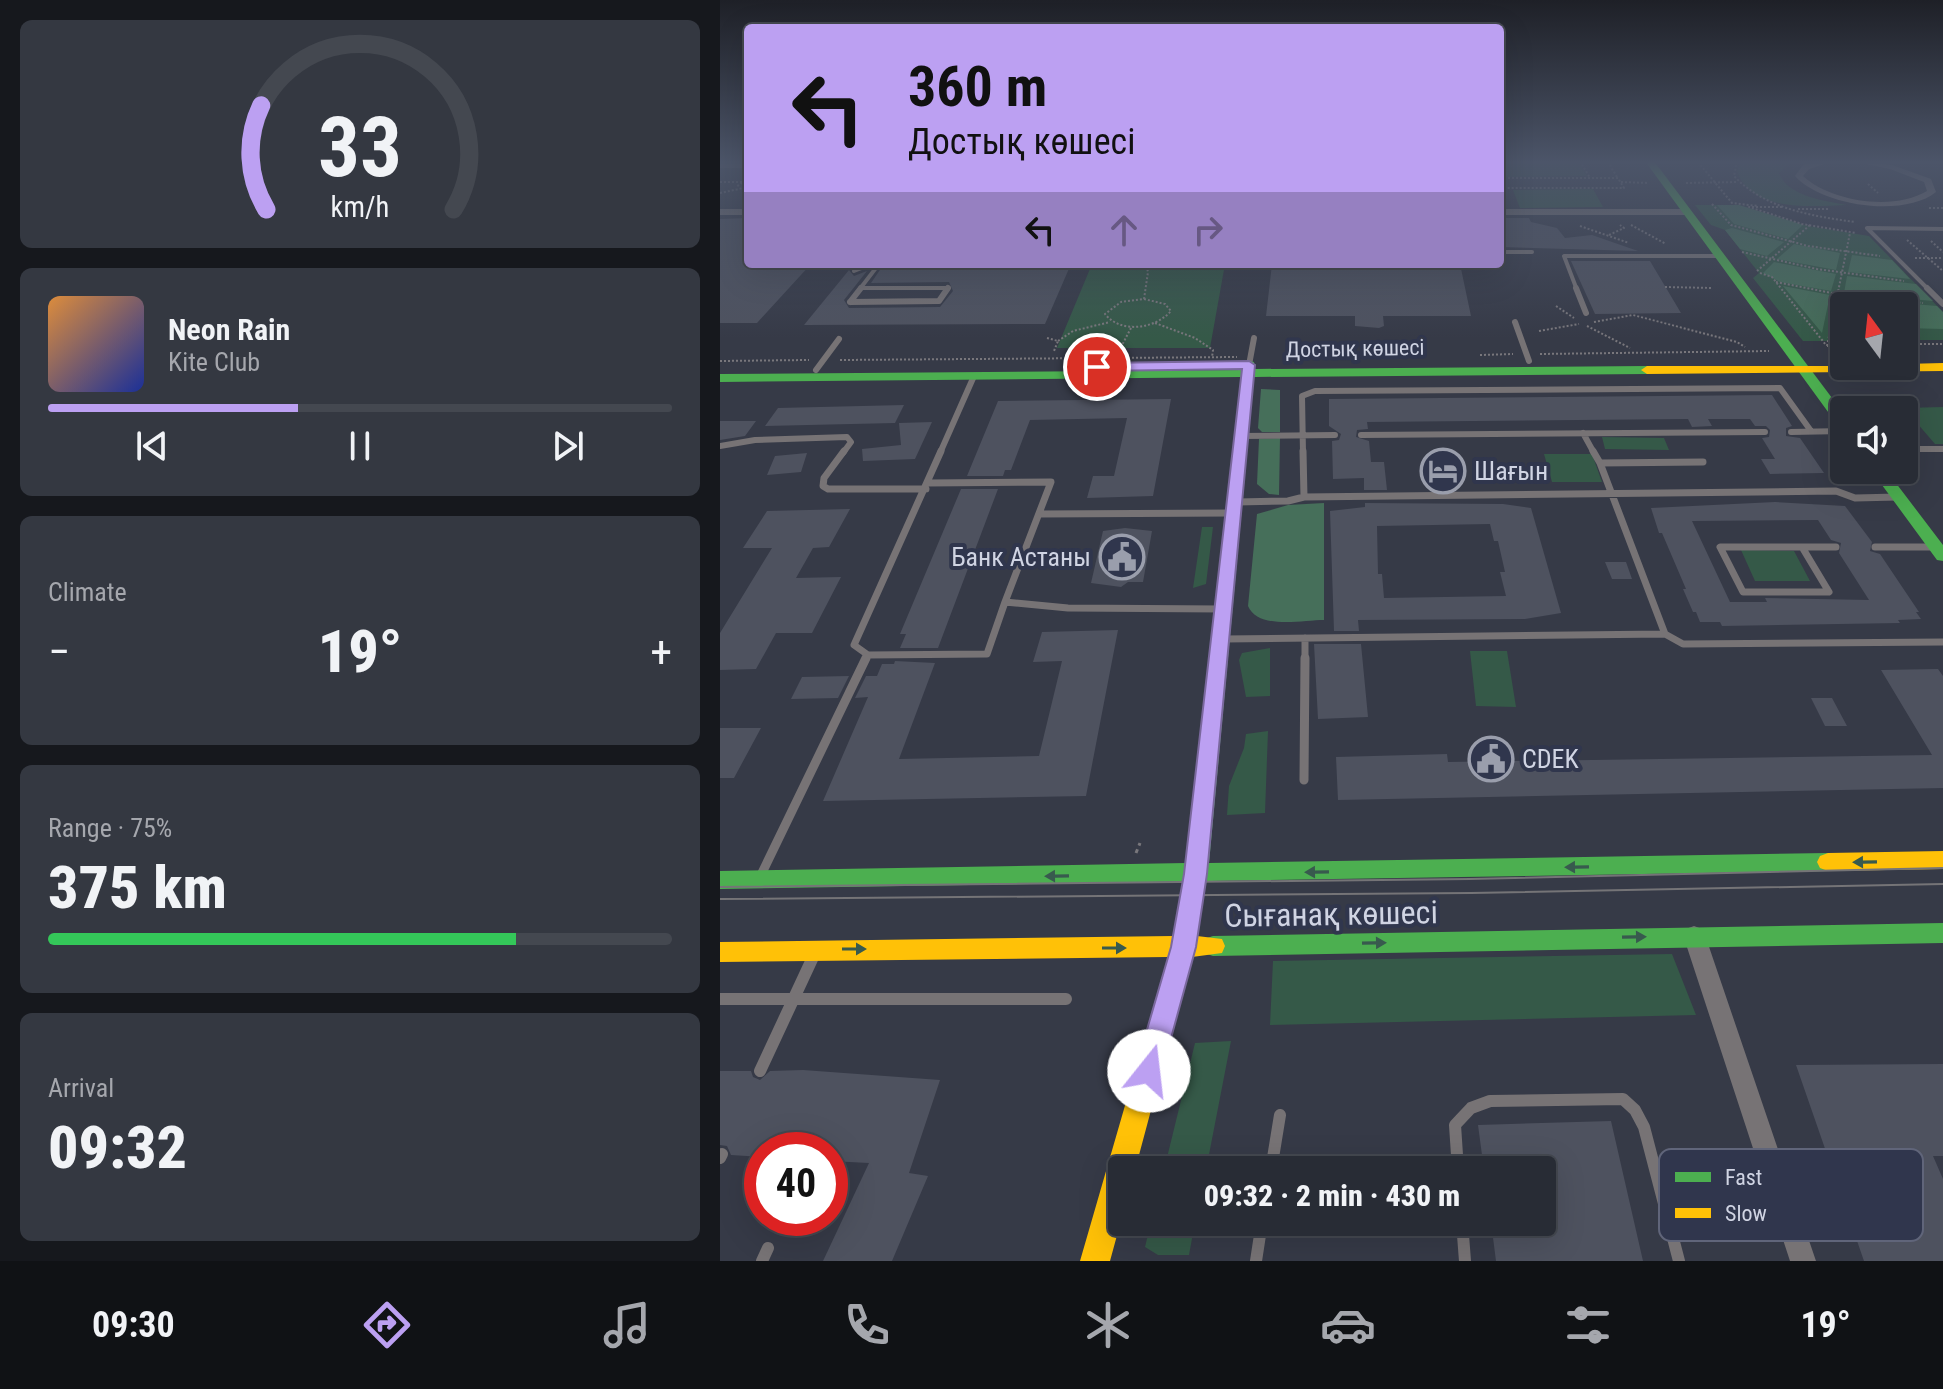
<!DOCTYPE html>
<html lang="en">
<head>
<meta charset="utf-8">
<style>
	body { margin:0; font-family:"Roboto Condensed",sans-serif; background:#343841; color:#f1f3f6; height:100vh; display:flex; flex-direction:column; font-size:30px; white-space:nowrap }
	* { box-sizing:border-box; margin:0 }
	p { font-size:26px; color:#a5a7ad }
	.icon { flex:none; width:44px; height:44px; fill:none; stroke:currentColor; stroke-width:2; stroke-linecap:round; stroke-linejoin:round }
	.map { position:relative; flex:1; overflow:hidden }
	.panel { display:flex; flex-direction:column; gap:20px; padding:20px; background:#16181d; width:720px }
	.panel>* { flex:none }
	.guide { position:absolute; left:24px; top:24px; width:760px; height:244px; border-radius:8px; box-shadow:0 8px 32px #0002,0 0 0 2px #444850; background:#bca0f2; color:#111; overflow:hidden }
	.needle { width:52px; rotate:345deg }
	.buttons { position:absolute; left:1110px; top:292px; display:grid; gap:16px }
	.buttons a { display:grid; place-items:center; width:88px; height:88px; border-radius:8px; background:#282c35; box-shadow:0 8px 32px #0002,0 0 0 2px #444850; font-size:40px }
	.speed { position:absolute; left:24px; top:1132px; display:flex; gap:16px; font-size:40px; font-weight:700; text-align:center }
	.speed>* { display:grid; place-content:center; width:104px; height:104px; border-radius:50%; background:#282c35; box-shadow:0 8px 32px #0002,0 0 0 2px #444850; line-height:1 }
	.speed .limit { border:12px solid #d22; background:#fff; color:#111 }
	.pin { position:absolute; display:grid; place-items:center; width:68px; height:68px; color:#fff; margin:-34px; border:4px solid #fff; border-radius:50%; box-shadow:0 2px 8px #0007 }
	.me { position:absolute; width:88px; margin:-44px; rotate:16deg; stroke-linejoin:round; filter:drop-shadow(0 0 6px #0008) }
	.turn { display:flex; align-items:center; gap:28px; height:168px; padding:0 32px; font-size:36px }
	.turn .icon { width:104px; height:104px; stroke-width:2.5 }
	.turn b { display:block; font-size:56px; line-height:68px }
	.lanes { display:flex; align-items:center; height:76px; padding:0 32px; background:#0003; justify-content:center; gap:40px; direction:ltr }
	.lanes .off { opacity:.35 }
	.big { font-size:60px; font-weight:800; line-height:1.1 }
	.panel .widget { flex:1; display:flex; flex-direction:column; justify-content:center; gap:12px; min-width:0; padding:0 28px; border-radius:12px; background:#343841 }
	.panel .dial { align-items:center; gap:0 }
	.dial svg { height:208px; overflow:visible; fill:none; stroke:#444850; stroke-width:7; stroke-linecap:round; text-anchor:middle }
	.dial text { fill:#f1f3f6; stroke:none }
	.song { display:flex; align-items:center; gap:24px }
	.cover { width:96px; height:96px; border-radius:12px; background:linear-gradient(135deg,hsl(30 70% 55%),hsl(230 70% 35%)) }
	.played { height:8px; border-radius:4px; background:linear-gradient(90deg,#bca0f2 40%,#444850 40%) }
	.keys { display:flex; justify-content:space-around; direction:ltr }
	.heat { display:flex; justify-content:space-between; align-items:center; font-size:44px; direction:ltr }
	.charge { height:12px; border-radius:6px; background:linear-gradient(90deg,#34c759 75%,#444850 0) }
	.trip { position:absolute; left:388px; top:1156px; width:448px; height:80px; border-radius:8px; background:#282c35; box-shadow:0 8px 32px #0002,0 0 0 2px #444850; font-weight:800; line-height:80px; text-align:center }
	.menu { display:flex; height:128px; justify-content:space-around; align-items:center; background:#101215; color:#a5a7ad }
	.menu .icon { width:56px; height:56px }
	.menu .on { color:#bca0f2 }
	.menu b { font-size:36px; color:#f1f3f6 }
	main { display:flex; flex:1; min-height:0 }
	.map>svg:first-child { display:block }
</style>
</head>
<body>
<main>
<section class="panel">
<div class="widget dial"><svg viewBox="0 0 100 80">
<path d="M14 69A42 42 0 1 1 86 69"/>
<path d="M14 69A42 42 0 0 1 12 29" stroke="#bca0f2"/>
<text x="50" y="56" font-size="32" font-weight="700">33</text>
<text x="50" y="72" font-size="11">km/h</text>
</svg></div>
<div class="widget">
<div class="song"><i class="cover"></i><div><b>Neon Rain</b><p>Kite Club</p></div></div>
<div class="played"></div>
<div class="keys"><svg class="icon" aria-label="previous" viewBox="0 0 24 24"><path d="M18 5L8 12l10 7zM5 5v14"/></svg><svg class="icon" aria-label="pause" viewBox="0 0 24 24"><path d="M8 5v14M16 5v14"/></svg><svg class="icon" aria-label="next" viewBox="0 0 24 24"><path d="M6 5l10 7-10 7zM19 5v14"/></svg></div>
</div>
<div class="widget"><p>Climate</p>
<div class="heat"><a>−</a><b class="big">19°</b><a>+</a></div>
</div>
<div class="widget"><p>Range · 75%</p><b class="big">375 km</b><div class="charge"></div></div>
<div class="widget"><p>Arrival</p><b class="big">09:32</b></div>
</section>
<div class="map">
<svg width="1223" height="1261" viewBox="0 0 1223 1261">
	<rect width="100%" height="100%" fill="#363a47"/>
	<path fill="#355948" d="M780,161H858L867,176L787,177Z
		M1021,161H1073L1059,173C1067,196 1105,201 1127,205C1092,206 1032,213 1017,171Z
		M873,189L883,207L800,208L793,190Z
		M975,205H1019L1088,226L1149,236L1223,312V340H1184V306H1124V341H1083L1033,278L1039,273L1005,230L991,225Z
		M372,264H505L490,348H337Z
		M1223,407V444H1215L1184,408Z
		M882,437L944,438L949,450L885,449Z
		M824,454H872L882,482H832Z
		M482,527H493L486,584L473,588Z
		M1021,550L1074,551L1090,581H1035Z
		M550,648V696L526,697L519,660L522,653Z
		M750,651H787L796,707L756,706Z
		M548,731L545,813L507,815L509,786L524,748L526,734Z
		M952,954L976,1015L550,1025L553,961Z
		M511,1041L486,1170H444L475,1043Z
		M431,1222H475L469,1255H438L425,1247Z"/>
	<path fill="#466f5a" d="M997,205H1019L1083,225L1068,239L1014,224Z
		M1012,228L1064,242L1047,256L1020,249L1005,230Z
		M1074,244L1120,253L1116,270L1057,259Z
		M1132,255L1172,260L1190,279L1128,272Z
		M1054,262L1116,274L1111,291L1060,282L1043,273Z
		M1127,276L1196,284L1213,301L1124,293Z
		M1063,286L1110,295L1102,333Z
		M1124,298L1217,306L1223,312V329L1184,328V306H1124V328H1117Z
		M541,389L560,390V432H542L538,428Z
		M560,438L559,495L549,494L537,484L539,439Z
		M604,503V620C582,620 538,630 528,606L537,514L568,505Z"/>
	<path fill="#4e525f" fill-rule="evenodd" d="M28,218V264H91L37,323H0V219Z
		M780,218H809L811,222L837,228L845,238L872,235L918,251L780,247Z
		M851,261H930L961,313L875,314Z
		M164,264H351L325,324L84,325L129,270L134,276L147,271L124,300L129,308L220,307L233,291L229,282L151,283Z
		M552,264H740L751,316H663L664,326L659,328L635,326V316H546Z
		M1052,395L1072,426L1066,428V436L1080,438L1104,473L1050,474L1041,459H1055L1042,438L1049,437L1050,430L1046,426H1035L1030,419H988L992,426L972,427L968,419L647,422L648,429L637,430L636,437L649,441L651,462H664L667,490H644V478L613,479L612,441L619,440L621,434L609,426V399Z
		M451,399L433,496L367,498L373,476H394L407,418L310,420L291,470H285L283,476H247L278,401Z
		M184,405L175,423L45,426L58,408Z
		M0,421H36L25,436L0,440Z
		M212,422L195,459L143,461L142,449L181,445L179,423Z
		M87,453L81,472L47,475L55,456Z
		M241,489H278L218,648H180L186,634H180Z
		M1055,502L1125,506L1152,542L1150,551L1160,554L1199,612H1196L1201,619L1178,620L1180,623L1002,626L1000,622H980L976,612H973L963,589H966L942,533H939L931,508ZM1098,520L1111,540L1121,543L1119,553L1149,600L1045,598L1047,602H1010L972,521Z
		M645,503L783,504L811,508L841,613L805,619L638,620L639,631H614L610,511L645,507ZM770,524L774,541H778L785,572H780L786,596L664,598L662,574H658L657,526Z
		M130,509L109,547L93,548L76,578L121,577L92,633H56L36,669L0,670V633L52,548H23L47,511Z
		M405,528L432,531L423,582H408L401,587L371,583L383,531Z
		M885,562H906L912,579H892Z
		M398,630L366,796L103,801L148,697L135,698L146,676H157L162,664H174L175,661L215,663L179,759L319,756L342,661L313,662L322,632Z
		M594,644H641L648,717L598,719Z
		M1218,669L1223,676V788L618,800L616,757L727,754L728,762L1212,755L1161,670Z
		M129,676L118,698L71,699L82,677Z
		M1091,698H1112L1127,726H1105Z
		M0,728H41L14,778H0Z
		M1223,1064V1156H1213L1223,1179V1261H1144L1076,1065Z
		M83,1070L220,1080L189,1173L208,1176L172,1261H103L149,1163L110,1161V1150H42V1157L11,1155L7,1146L0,1145V1071H31L33,1077L40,1080L50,1071Z
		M891,1121L923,1261H776L771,1222H822V1170H764L758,1125Z"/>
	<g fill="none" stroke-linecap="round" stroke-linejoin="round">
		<path stroke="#79777c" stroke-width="2" stroke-dasharray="2 2" stroke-linecap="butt" d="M860,161L870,178
			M994,161L978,162L1012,203L1038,206
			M1017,161L1014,176C1045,209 1092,216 1135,222
			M897,177L888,162H915
			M780,178H898L904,188H780
			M0,182H23L16,187
			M901,182L929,183
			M966,183L1018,182
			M1148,184L1158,193
			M0,193L28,187
			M992,204L1011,225L1088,246L1160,256
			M1062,207H1029L1082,224L1136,233
			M1209,208H1223
			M1078,209H1110
			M911,225L946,244
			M860,226L909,243
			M889,235L904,228L900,225
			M1187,240L1223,271
			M1211,241L1223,252
			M1022,252L1097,269L1184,281
			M1195,258H1223
			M1037,271L1090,225
			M1040,273L1052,277L1106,345
			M1056,282L1117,294L1203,303
			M945,287L993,288
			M424,299L445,304L451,311C435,329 401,334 385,314L401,302Z
			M424,299L428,272L426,264
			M836,306L854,318
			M874,322L913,315L1017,342L1025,347
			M435,323L475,338L493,350L492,357
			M867,326L910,348
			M819,331L859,324
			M327,338L338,341L334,351
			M338,341L353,331L390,322
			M1184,344H1223
			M1107,346L1130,233
			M1107,346L1124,345
			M399,351L412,326
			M820,354L1049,351
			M760,355L793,354
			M120,360L517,357
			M0,361L89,360"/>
		<path stroke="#79777c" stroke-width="3" stroke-dasharray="4 4" stroke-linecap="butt" d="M416,853L420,843"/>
		<path stroke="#777375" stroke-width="4" d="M780,252H812
			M134,271L152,264
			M140,288H228
			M139,290L159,264
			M857,290L844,256H998
			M1209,290L1147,228L1223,229"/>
		<path stroke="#777375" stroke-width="6" d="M856,288L866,313
			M1207,288L1223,304
			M130,302L219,301L228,288
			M130,302L141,288
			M795,322L809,361
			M529,365L534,338
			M96,370L119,339
			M1071,432L1124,431
			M863,433L874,453
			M641,435L1045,432
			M520,436L615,435
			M0,446L35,440L127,437L131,442L123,453
			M1184,449H1223
			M220,453L254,376
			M583,453L582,396L595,391L1060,388L1091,431"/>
		<path stroke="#777375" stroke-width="7" d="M124,451L104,478L103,486L108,489H206
			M583,451L584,497
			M873,451L880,463
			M208,483L331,482L285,602
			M517,502L568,501L584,497L1116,491L1135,498L1178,497
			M320,514L512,513
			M1000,547H1082L1109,592H1023Z
			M1082,547H1116
			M1155,547H1215
			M945,634L963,644L1223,642
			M504,639L945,634L880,463L983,462
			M148,655L267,654L285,602L348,608L502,609
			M145,660L148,655L134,645L221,451
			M585,660V638"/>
		<path stroke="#777375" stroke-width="9" d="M584,780L585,658
			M41,875L146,658"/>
		<path stroke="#777375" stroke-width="12" d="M0,999H346
			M40,1071L94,955
			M0,1158L2,1154
			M551,1170L560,1115
			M738,1170L735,1125L751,1108L770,1101L903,1099L915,1110L924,1127L959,1261
			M742,1222L745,1261
			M42,1261L48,1248
			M536,1261L542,1222"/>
		<path fill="#777375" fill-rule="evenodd" d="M1099,161H1114L1089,169L1083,176C1111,202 1174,211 1207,191L1204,182L1170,169L1131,161L1172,165L1211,179L1216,192C1184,218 1102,206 1075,176L1083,165Z
			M0,164H28V168H0Z
			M0,209H28V215H0Z
			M780,209H965L969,212L965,215H780Z
			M974,926L982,929L985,935L1096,1261H1070L963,935L966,929Z"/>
		<path fill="#4caf50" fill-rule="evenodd" d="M925,161H934L1124,414V428L1119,427Z
			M529,361L534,362L535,369L927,366L933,370L927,374L534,377L489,863L1108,853L1116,856L1119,862L1116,868L1108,871L0,889V871L466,863L521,377L0,382V374L522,370L524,362Z
			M1151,470H1166L1223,545V561L1217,560Z
			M1223,923V943L493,956L484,953L481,946L484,939L493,936Z"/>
		<path fill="#ffc107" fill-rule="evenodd" d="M1223,363V371L927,374L921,370L927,366H1184V364Z
			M1223,851V869L1108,871L1100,868L1097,862L1100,856L1108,853Z
			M477,860L485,863L488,869L477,936L502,939L505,946L502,953L472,957L415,1170H402V1217L390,1261H360L448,957L0,962V942L453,936L466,869L469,863Z"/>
		<path stroke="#757477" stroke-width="2" d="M0,887L750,879L1223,868
			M0,899L751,893L1223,884"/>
	</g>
	<defs><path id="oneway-solid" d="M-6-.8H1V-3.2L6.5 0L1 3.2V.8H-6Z" transform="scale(2)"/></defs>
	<g fill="#385a4e">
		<use href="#oneway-solid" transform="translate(1145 862) rotate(179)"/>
		<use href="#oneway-solid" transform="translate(857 867) rotate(179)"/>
		<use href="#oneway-solid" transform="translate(597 872) rotate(179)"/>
		<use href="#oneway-solid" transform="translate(337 876) rotate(179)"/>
		<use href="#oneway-solid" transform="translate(914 937) rotate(-1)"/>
		<use href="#oneway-solid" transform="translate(654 943) rotate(-1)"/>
		<use href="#oneway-solid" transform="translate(394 948)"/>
		<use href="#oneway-solid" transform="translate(134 949)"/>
	</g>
	<linearGradient id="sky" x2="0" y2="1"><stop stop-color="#1e2027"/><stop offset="0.48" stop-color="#4c5569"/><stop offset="1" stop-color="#4c5569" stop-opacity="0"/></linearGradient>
	<rect width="1223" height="338" fill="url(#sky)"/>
	<path fill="#bca0f2" stroke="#7a689d" stroke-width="2" d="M529,361L535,365L487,874L476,947L442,1071L438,1080L429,1083L419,1080L415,1071L451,947L464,874L522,369L377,371L371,367L377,363Z"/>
	<defs>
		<g id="hotel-ring" transform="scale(2.3)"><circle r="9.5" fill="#30364d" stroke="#9a9eac" stroke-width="1.5"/><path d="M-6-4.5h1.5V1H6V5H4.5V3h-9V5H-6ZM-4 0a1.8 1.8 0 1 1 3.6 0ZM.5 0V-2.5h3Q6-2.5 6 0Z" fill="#9a9eac"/></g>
		<g id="civic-ring" transform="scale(2.3)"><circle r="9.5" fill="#30364d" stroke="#9a9eac" stroke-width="1.5"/><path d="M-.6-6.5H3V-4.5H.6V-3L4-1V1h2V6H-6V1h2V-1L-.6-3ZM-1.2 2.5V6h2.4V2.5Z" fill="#9a9eac"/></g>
	</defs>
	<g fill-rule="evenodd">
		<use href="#hotel-ring" x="723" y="471"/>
		<use href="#civic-ring" x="402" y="557"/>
		<use href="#civic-ring" x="771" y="759"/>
	</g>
	<g text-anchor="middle" stroke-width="8" stroke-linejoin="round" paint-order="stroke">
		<g font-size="22" fill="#d0d4e3" stroke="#30364d">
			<text transform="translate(635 348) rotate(-1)" y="8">Достық көшесі</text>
		</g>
		<g font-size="26" fill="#d0d4e3" stroke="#30364d" text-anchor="start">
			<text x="754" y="480">Шағын</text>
			<text x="371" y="566" text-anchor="end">Банк Астаны</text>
			<text x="802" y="768">CDEK</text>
		</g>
		<g font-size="32" fill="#d0d4e3" stroke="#30364d">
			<text transform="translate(611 914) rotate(-1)" y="11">Сығанақ көшесі</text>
		</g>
	</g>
	<rect x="939" y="1149" width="264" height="92" rx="12" fill="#30364d" stroke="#60657a" stroke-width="2"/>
	<rect x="955" y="1172" width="36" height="10" fill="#4caf50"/>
	<rect x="955" y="1208" width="36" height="10" fill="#ffc107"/>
	<g font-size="22" fill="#d0d4e3">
		<text x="1005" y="1185">Fast</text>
		<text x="1005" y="1221">Slow</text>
	</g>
</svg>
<div class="buttons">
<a><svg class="needle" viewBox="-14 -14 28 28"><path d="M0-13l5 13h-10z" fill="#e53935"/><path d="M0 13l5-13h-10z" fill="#a5a7ad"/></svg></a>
<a><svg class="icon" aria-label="sound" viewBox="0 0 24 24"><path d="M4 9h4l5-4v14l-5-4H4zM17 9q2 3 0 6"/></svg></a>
</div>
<div class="speed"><div class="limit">40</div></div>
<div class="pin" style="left:377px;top:367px;background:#d93025"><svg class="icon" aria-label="arrive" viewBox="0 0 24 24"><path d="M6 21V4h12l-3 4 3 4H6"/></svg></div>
<svg class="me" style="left:429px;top:1071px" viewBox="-20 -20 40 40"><circle r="19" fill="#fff"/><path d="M0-13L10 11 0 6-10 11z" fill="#bca0f2"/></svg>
<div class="trip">09:32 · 2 min · 430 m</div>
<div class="guide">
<div class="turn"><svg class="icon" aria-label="left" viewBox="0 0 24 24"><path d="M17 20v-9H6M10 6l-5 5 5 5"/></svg><div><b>360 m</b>Достық көшесі</div></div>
<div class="lanes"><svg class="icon" aria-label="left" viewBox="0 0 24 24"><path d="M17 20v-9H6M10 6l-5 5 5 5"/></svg><svg class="icon off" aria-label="ahead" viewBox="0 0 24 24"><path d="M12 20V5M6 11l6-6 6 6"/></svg><svg class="icon off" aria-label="right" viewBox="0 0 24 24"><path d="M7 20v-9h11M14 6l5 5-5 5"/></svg></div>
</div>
</div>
</main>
<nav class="menu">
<b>09:30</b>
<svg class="icon on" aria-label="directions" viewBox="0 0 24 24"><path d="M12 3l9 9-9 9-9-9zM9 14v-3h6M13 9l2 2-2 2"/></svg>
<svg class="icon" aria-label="music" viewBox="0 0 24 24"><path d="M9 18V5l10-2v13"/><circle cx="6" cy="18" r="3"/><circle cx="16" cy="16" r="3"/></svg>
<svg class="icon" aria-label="phone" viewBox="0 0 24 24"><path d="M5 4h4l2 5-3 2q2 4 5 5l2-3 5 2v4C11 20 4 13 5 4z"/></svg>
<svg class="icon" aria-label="climate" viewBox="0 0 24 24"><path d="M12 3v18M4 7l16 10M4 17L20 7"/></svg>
<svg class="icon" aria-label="car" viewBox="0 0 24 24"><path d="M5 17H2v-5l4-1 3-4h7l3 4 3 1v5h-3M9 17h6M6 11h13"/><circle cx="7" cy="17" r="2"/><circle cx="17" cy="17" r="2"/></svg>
<svg class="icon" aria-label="filters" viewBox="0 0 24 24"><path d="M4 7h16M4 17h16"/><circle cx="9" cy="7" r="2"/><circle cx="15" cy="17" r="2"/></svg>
<b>19°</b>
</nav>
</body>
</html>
